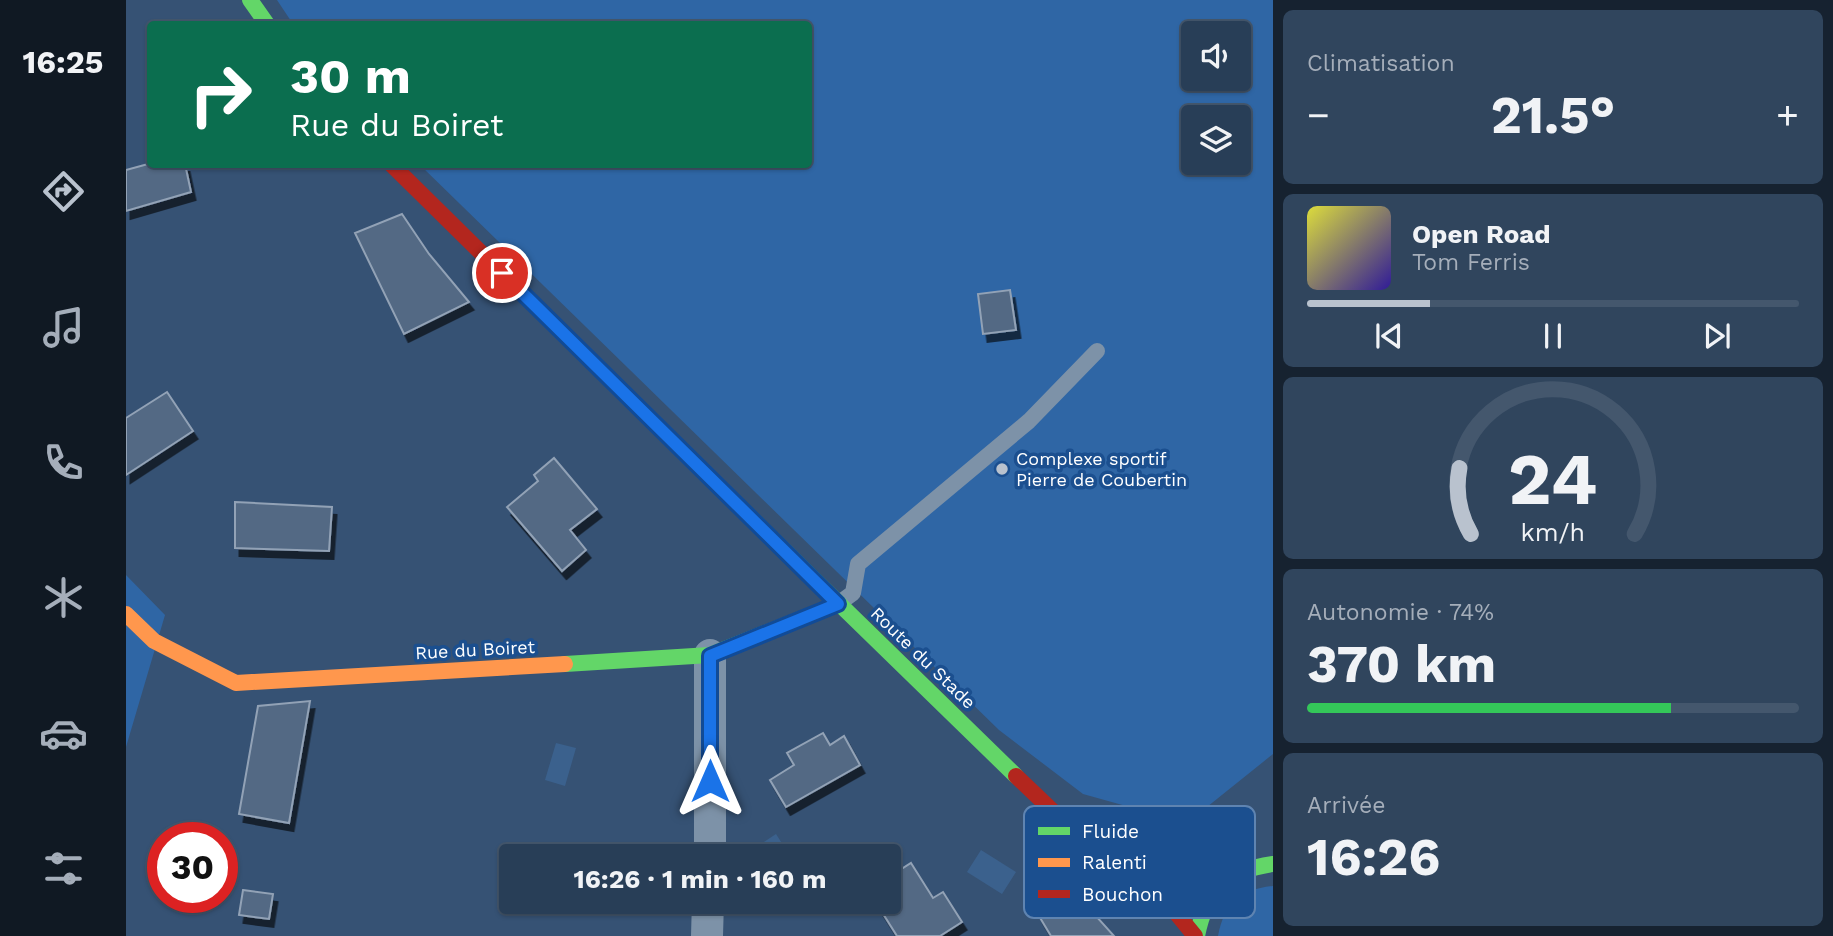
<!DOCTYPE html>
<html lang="fr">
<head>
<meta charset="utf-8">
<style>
	body { margin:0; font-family:"Work Sans",sans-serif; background:#30455d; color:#f1f3f6; height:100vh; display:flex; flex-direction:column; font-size:26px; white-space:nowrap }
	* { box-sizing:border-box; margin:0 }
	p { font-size:23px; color:#a5aeba }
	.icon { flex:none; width:38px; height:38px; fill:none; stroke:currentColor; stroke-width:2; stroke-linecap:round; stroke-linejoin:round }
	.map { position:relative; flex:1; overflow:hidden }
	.drawer { display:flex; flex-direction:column; gap:10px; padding:10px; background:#162230; width:560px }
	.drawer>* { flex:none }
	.top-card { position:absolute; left:21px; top:21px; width:665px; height:147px; border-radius:7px; box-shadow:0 2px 5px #0004,0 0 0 2px #44576d; background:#0b6e4f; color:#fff; overflow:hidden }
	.controls { position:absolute; left:1055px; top:21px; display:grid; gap:14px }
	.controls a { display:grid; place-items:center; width:70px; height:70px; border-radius:7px; background:#283e57; box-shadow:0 2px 5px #0004,0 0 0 2px #44576d; font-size:35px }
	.speed { position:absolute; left:21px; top:822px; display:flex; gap:14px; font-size:35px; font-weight:700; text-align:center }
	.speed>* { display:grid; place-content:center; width:91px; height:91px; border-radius:50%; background:#283e57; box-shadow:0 2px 5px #0004,0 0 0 2px #44576d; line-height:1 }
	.speed .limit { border:10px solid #d22; background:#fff; color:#111 }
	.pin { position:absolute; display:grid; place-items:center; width:60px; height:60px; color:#fff; margin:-30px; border:4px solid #fff; border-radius:50%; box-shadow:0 2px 7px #0007 }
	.me { position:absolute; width:77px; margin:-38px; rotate:0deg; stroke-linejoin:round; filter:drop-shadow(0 0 5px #0008) }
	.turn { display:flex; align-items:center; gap:24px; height:147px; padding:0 28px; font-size:32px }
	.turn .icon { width:91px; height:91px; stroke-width:2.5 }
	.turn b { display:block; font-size:49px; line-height:60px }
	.big { font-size:52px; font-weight:700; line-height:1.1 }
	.drawer .tile { flex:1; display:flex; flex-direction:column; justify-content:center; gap:10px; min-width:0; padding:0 24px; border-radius:10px; background:#30455d }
	.drawer .dial { align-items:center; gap:0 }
	.dial svg { height:182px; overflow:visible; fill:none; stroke:#44576d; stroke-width:7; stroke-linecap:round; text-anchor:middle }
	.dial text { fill:#f1f3f6; stroke:none }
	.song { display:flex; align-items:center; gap:21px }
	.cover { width:84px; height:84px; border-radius:10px; background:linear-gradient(135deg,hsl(60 70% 55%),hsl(250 70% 35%)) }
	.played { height:7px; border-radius:4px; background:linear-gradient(90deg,#b9c2ce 25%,#44576d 25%) }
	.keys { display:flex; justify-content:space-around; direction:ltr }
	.heat { display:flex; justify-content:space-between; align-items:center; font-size:38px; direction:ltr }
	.charge { height:10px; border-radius:5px; background:linear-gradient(90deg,#34c759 74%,#44576d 0) }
	.trip { position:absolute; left:373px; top:844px; width:402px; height:70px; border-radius:7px; background:#283e57; box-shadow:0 2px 5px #0004,0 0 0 2px #44576d; font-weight:700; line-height:70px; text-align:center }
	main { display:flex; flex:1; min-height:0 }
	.tab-bar { display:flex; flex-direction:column; width:126px; justify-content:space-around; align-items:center; background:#101923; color:#a5aeba }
	.tab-bar .icon { width:49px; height:49px }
	.tab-bar .selected { color:#b9c2ce }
	.tab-bar b { font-size:32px; color:#f1f3f6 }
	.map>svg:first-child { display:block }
</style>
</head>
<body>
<main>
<nav class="tab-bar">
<b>16:25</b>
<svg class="icon selected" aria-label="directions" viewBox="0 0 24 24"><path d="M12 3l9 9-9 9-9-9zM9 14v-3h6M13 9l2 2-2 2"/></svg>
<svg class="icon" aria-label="music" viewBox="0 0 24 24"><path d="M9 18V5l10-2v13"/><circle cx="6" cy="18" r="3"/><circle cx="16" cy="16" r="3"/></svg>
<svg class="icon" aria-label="phone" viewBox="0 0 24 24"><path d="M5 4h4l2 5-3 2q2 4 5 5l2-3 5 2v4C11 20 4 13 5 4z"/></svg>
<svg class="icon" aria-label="climate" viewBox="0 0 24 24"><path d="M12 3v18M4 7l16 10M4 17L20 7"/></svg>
<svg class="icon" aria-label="car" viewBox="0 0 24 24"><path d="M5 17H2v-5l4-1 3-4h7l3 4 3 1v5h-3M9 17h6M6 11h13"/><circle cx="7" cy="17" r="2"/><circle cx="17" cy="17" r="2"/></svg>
<svg class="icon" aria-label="filters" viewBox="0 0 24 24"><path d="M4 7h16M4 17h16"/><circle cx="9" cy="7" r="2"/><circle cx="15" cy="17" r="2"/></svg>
</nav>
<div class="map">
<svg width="1147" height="936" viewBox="0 0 1147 936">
	<defs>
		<filter id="shadow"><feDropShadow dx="4.5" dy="8" stdDeviation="0" flood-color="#0009"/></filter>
	</defs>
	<rect width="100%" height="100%" fill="#365274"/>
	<path fill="#2f66a5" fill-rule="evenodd" d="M151,0H1147V754L1061,823L957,794L873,730L294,165L682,164V24H167ZM1068,33H1113V79H1068ZM1068,117H1113V163H1068Z
		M0,575L39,615L0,747Z
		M1147,886V936H1092C1099,902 1113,890 1147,886Z"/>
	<path fill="#3b618d" d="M430,743L450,748L439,786L419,780Z
		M650,834L664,856H634L629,848Z
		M855,850L890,872L876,894L841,872Z"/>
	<path fill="#526984" stroke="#92a2b6" stroke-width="2" filter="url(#shadow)" d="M22,164H59L65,192L0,211V170Z
		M276,214L303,254L343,302L278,334L229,233Z
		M884,290L890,330L857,334L852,294Z
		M41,392L67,431L0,475V418Z
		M428,458L471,509L444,530L460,550L436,571L381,507L412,481L408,475Z
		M109,502L206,507L203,551L109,548Z
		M184,701L163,823L113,814L132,706Z
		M697,733L704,745L718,736L734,765L660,807L644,780L668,765L661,753Z
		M785,863L807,898L817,892L836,922L814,936H771L749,901H763V877Z
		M117,890L147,894L143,919L113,915Z
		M945,892L958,908L961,906L988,936H925L913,916Z"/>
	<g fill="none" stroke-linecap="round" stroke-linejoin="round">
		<path stroke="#7d92a8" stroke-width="16" d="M712,604L727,593L732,564L903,421L971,351"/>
		<path stroke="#7d92a8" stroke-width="32" d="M584,856V655
			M581,936L582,901"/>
		<path stroke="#63d668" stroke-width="16" d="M124,0L141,24
			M538,433L890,776
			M439,664L584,655L712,604
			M1071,936C1080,890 1100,871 1147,864"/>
		<path stroke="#ff974d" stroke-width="16" d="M0,614L28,641L110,683L439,664
			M1015,870L1077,874L1109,873"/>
		<path stroke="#b3261e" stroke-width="16" d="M265,164L538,433
			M890,776L934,818L1015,870L1069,936"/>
	</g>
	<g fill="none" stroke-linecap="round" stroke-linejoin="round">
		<g stroke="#114b97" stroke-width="18">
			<path id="route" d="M376,273L712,604L584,656V781"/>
		</g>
		<use href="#route" stroke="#1a73e8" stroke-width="12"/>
	</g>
	<circle fill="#b9c2ce" stroke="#1b4f8f" stroke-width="2.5" cx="876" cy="469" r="7"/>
	<g text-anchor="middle" stroke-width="7" stroke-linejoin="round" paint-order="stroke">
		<g font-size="18" fill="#fff" stroke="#1b4f8f" text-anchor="start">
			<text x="890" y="465">Complexe sportif<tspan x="890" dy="21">Pierre de Coubertin</tspan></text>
		</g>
		<g font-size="18" fill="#fff" stroke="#1b4f8f">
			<text transform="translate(349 650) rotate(-3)" y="6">Rue du Boiret</text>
			<text transform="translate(797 658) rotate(44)" y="6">Route du Stade</text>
		</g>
	</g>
	<rect x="898" y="806" width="231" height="112" rx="10" fill="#1b4f8f" stroke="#5f84b1" stroke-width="2"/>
	<rect x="912" y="827" width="32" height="8" fill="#63d668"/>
	<rect x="912" y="858" width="32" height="9" fill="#ff974d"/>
	<rect x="912" y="890" width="32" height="8" fill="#b3261e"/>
	<g font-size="19" fill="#fff">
		<text x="956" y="838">Fluide</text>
		<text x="956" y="869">Ralenti</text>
		<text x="956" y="901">Bouchon</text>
	</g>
</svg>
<div class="controls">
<a><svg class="icon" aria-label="sound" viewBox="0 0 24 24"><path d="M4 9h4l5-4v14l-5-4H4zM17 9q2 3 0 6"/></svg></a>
<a><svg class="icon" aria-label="layers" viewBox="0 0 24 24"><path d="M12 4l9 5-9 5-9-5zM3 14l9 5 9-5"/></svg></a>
</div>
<div class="speed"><div class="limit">30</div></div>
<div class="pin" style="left:376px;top:273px;background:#d93025"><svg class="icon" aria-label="arrive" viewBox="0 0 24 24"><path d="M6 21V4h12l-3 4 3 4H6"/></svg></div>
<svg class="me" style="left:584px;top:781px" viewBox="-20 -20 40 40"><path d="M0-17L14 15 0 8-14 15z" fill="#1a73e8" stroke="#fff" stroke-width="4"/></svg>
<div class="trip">16:26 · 1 min · 160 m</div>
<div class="top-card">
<div class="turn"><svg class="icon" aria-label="right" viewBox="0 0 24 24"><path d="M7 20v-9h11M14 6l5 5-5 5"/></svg><div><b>30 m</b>Rue du Boiret</div></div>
</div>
</div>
<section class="drawer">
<div class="tile"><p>Climatisation</p>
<div class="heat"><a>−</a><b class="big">21.5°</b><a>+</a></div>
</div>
<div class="tile">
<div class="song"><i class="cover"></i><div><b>Open Road</b><p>Tom Ferris</p></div></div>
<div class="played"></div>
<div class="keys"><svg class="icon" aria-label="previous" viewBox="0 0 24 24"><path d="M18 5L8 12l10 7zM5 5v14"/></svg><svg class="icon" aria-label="pause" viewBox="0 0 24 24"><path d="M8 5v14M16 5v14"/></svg><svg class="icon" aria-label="next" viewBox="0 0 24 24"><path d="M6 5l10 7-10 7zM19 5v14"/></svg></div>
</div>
<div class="tile dial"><svg viewBox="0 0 100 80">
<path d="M14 69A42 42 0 1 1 86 69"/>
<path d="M14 69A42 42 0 0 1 9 40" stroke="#b9c2ce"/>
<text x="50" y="56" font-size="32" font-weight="700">24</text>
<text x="50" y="72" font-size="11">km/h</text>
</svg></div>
<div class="tile"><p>Autonomie · 74%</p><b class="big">370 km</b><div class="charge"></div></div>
<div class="tile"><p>Arrivée</p><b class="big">16:26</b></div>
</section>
</main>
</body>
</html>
